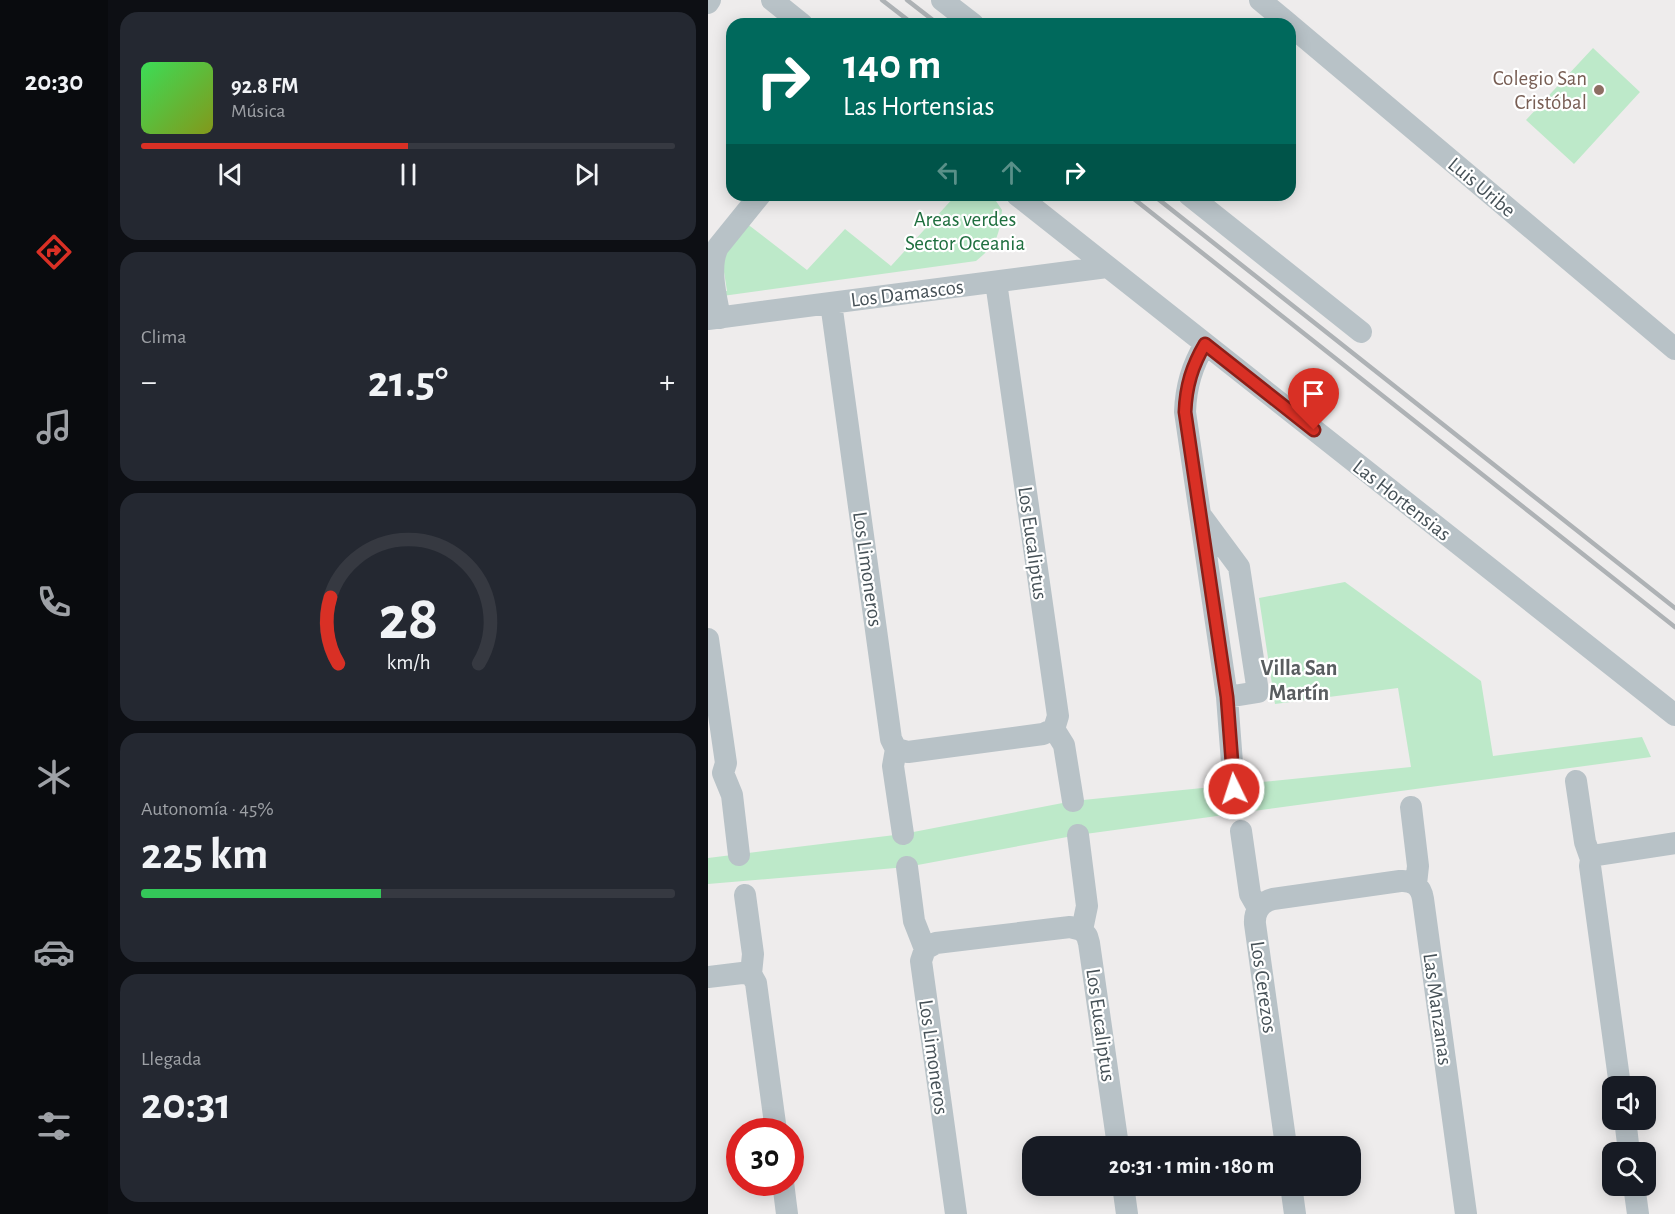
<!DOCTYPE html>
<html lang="es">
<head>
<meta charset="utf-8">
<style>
	body { margin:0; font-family:"Alegreya Sans",sans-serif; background:#242831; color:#f1f3f6; height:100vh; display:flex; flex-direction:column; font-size:22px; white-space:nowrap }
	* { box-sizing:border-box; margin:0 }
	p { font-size:20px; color:#9ea1a6 }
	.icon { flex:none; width:33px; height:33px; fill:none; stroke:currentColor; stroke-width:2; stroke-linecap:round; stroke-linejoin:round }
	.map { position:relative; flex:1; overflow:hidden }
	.panel { display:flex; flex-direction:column; gap:12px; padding:12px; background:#0d0f14; width:600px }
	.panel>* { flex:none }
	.banner { position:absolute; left:18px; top:18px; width:570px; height:183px; border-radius:18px; box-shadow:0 3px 15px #0003; background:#00695c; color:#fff; overflow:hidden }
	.buttons { position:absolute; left:894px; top:1076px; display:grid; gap:12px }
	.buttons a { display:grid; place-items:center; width:54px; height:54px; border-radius:12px; background:#171b24; box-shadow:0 3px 15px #0003; font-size:30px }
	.speed { position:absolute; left:18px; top:1118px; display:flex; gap:12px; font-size:30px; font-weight:700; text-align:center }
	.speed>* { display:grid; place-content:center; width:78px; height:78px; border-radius:50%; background:#171b24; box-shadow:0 3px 15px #0003; line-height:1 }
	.speed .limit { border:9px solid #d22; background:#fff; color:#111 }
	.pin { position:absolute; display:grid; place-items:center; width:51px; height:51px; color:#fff; margin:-62px -26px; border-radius:50% 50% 50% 0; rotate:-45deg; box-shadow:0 0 6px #0007 }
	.pin .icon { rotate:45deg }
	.me { position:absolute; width:66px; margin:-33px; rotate:356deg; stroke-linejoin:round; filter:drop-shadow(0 0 4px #0008) }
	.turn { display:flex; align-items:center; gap:21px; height:126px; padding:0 18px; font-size:27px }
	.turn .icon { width:78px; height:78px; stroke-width:2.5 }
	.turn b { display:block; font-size:42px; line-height:51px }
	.lanes { display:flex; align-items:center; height:57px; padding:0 18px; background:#0003; justify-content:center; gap:30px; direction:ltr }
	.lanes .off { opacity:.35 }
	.big { font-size:45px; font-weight:700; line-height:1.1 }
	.panel .widget { flex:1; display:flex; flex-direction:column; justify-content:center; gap:9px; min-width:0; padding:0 21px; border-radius:18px; background:#242831 }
	.panel .dial { align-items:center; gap:0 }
	.dial svg { height:156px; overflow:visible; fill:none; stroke:#363941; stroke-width:7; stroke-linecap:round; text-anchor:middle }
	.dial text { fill:#f1f3f6; stroke:none }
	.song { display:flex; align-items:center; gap:18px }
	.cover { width:72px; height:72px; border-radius:9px; background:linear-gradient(135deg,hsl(130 70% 55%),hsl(70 70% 35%)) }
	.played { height:6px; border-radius:3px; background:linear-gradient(90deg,#d93025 50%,#363941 50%) }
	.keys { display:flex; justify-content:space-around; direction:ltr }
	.heat { display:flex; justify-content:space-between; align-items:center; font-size:33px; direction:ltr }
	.charge { height:9px; border-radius:4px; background:linear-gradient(90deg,#34c759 45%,#363941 0) }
	.trip { position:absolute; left:314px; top:1136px; width:339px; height:60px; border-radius:18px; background:#171b24; box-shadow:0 3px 15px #0003; font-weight:700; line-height:60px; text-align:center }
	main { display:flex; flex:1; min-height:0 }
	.tabs { display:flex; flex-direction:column; width:108px; justify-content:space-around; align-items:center; background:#090b0e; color:#9ea1a6 }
	.tabs .icon { width:42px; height:42px }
	.tabs .on { color:#d93025 }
	.tabs b { font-size:27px; color:#f1f3f6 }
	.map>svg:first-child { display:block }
</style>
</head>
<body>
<main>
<nav class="tabs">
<b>20:30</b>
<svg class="icon on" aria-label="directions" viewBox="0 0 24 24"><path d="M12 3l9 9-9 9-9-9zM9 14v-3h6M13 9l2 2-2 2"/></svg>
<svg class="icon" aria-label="music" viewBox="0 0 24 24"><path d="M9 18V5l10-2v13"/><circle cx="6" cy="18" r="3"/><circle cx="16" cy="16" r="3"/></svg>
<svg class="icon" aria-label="phone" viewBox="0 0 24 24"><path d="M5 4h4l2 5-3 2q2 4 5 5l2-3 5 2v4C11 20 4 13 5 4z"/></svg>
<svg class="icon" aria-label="climate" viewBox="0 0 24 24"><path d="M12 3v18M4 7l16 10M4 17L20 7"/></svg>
<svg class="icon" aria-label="car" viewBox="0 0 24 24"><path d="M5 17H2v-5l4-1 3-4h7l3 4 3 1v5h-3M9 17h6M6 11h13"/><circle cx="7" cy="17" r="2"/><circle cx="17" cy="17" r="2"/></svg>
<svg class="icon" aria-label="filters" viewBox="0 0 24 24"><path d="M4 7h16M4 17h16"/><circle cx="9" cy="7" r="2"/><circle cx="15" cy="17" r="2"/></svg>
</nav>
<section class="panel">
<div class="widget">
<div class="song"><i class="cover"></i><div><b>92.8 FM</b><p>Música</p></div></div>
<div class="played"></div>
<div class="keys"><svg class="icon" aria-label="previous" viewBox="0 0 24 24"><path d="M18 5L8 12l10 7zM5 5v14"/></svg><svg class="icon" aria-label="pause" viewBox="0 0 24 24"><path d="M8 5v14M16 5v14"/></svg><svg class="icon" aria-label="next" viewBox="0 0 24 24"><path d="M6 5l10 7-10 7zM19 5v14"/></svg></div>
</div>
<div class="widget"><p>Clima</p>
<div class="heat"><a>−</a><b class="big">21.5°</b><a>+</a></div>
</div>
<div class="widget dial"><svg viewBox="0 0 100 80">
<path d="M14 69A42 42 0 1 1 86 69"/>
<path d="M14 69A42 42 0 0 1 10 35" stroke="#d93025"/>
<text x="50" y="56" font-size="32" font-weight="700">28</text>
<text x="50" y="72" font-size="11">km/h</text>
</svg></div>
<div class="widget"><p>Autonomía · 45%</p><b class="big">225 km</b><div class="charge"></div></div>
<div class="widget"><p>Llegada</p><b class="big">20:31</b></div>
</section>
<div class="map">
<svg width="967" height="1214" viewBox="0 0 967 1214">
	<rect width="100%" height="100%" fill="#eeecec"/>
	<path fill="#bde9c9" d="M885,48L932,92L866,164L818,120Z
		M248,195H284L294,210C291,237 289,244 268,261L0,298L4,292L19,291L14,259L38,223L99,270L137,229L183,266Z
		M637,582L773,681L785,756L934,737L943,757L370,835L199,867L0,884V858L195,834L365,801L703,767L690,688L567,704L551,598Z"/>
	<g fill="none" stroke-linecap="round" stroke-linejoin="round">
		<path stroke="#b8c2c7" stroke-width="22" d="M64,0L94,24
			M234,0L265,24
			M552,0L581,24
			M0,3L2,0
			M582,25L967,349
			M309,195L967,715
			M481,195L653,332
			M288,282L350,716L346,729
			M123,303L183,739L188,749L185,766L195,834
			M12,318C8,296 0,267 10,247L52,195
			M0,319L399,267
			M497,344C484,366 478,386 477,412L519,697L526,789
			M494,517L531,567L550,692L519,697
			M0,639L18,763L15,773L24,795L31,855
			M346,729L356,745L365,801
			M188,749L200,752L335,734L346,729
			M868,781L877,842L883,859L882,866L912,1086
			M703,807L710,866L708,884
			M533,831L542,894L550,908
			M370,835L379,906L374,930
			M883,859L890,855L967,843
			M199,867L206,921L217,949
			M37,895L45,954L43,974L48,983L68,1131
			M374,930L379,936L381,943L410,1146
			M217,949L213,961L248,1214
			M217,949L228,943L362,927L374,930
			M0,977L34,973L43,974
			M917,1119L921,1152
			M578,1146L547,924C546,911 553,902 565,899L692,881C705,880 713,886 715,899L758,1214
			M75,1182L79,1214
			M415,1185L419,1214
			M583,1185L587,1214
			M926,1185L930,1214"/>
		<path stroke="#aeb2b5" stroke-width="4.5" d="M174,0L205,24
			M199,0L230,24
			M421,195L967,627
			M445,195L967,608"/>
	</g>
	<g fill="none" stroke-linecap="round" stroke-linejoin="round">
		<g stroke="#8d1f18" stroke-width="15">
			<path id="route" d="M526,789L519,697L477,412C478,386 484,366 497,344L606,430"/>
		</g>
		<use href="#route" stroke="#d93025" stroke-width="10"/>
	</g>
	<circle fill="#8d6e63" stroke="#fff" stroke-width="2" cx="891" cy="90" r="6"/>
	<g text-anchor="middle" stroke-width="4.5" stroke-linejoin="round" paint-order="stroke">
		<g font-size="21" fill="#785e54" stroke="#fff" text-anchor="end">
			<text x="879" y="85">Colegio San<tspan x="879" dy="24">Cristóbal</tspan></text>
		</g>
		<g font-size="21" fill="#465157" stroke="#fff">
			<text transform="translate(774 187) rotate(40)" y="7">Luis Uribe</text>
			<text transform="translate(199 293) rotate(-7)" y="7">Los Damascos</text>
			<text transform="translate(694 500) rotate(38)" y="7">Las Hortensias</text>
			<text transform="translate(325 543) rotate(82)" y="7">Los Eucaliptus</text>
			<text transform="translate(160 569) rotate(82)" y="7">Los Limoneros</text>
			<text transform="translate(556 987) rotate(82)" y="7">Los Cerezos</text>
			<text transform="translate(730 1009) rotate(82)" y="7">Las Manzanas</text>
			<text transform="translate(393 1025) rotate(82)" y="7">Los Eucaliptus</text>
			<text transform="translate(226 1057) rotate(82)" y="7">Los Limoneros</text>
		</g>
		<g font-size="21" fill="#1f6f3f" stroke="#fff">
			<text x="257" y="226">Areas verdes<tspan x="257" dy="24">Sector Oceania</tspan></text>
		</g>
		<g font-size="22" font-weight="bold" fill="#595d60" stroke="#fff">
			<text x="591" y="675">Villa San<tspan x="591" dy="25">Martín</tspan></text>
		</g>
	</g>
</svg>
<div class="buttons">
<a><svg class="icon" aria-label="sound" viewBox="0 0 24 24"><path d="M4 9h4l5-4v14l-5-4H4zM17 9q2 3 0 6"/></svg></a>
<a><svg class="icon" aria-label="search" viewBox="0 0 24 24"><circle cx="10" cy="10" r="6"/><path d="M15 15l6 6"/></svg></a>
</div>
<div class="speed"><div class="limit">30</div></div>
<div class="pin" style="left:606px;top:430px;background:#d93025"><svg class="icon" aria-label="arrive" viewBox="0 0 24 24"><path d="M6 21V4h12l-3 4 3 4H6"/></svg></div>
<svg class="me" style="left:526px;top:789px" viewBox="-20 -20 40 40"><circle r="17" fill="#d93025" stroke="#fff" stroke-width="3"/><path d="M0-11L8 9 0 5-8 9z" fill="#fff"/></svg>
<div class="trip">20:31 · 1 min · 180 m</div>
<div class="banner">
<div class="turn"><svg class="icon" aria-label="right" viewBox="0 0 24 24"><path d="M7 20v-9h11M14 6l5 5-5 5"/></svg><div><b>140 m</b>Las Hortensias</div></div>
<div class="lanes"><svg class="icon off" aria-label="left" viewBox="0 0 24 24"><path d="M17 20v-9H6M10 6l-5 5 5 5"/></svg><svg class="icon off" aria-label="ahead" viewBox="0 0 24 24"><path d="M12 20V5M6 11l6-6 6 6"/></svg><svg class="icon" aria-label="right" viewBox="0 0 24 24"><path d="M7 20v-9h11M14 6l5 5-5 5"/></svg></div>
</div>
</div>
</main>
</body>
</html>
